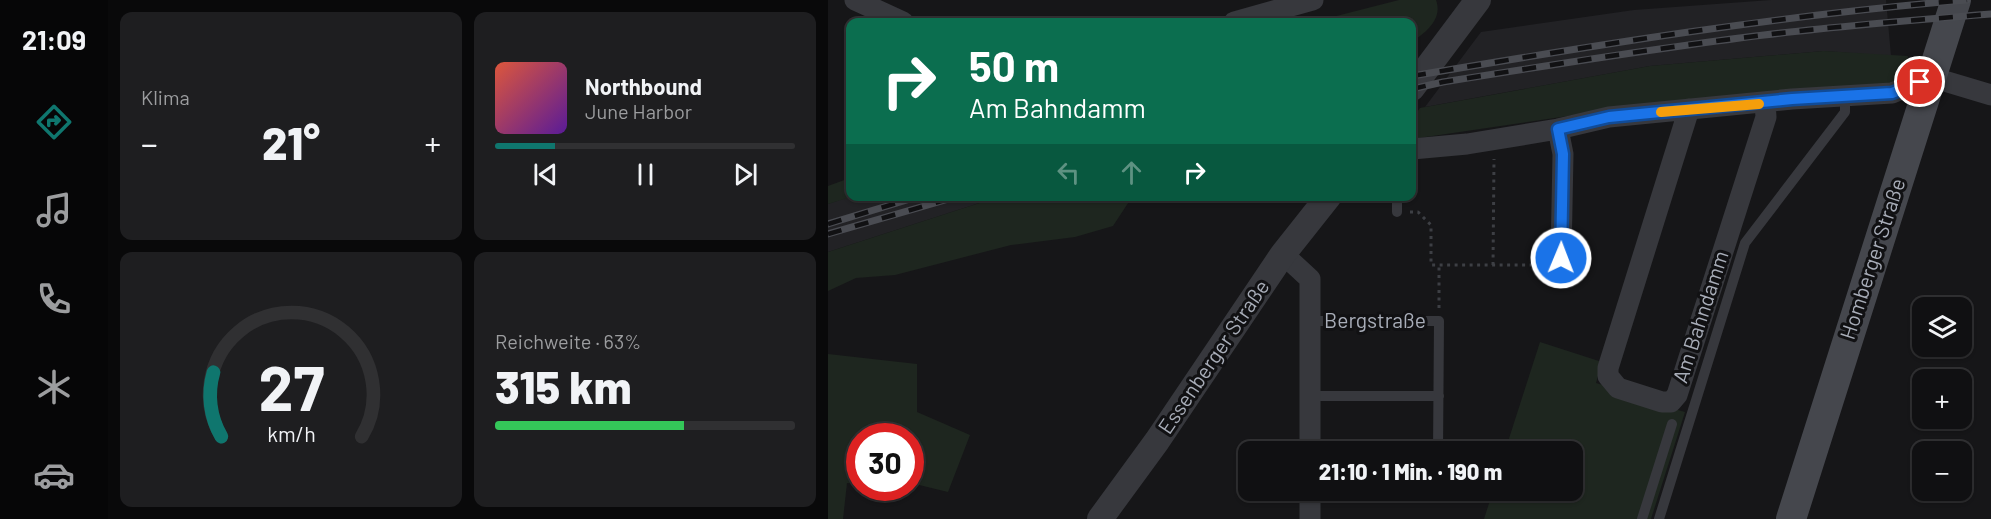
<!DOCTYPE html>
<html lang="de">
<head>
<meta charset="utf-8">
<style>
	body { margin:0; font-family:Barlow,sans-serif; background:#1e1e20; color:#f1f3f6; height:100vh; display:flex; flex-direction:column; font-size:22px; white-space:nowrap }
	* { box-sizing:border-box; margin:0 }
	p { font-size:20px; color:#9c9d9f }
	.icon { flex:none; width:33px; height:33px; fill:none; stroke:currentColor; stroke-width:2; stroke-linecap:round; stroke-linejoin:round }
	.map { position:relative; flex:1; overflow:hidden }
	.panel { display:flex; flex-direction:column; gap:12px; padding:12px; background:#09090a; width:720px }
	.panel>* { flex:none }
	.hud { position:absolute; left:18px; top:18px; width:570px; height:183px; border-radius:12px; box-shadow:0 2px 4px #0004,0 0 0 2px #303032; background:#0b6e4f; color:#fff; overflow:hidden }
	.controls { position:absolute; left:1084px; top:297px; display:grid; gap:12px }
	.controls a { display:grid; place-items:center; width:60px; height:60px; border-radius:12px; background:#101012; box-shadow:0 2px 4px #0004,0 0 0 2px #303032; font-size:30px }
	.speed { position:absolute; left:18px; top:423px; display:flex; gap:12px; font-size:30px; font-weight:700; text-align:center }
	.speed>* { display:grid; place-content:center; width:78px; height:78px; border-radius:50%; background:#101012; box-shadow:0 2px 4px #0004,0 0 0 2px #303032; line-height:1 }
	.speed .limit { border:9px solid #d22; background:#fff; color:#111 }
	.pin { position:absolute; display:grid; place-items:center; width:51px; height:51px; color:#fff; margin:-26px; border:3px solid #fff; border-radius:50%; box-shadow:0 2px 6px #0007 }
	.me { position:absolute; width:66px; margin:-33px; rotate:1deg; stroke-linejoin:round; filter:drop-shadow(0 0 4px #0008) }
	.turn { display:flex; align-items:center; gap:21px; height:126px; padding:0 24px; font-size:27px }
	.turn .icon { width:78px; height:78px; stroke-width:2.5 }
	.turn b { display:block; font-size:42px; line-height:51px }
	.lanes { display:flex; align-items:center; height:57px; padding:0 24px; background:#0003; justify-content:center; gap:30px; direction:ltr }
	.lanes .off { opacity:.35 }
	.big { font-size:45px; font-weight:800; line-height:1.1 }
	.panel .tile { flex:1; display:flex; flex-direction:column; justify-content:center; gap:9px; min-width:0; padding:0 21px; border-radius:12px; background:#1e1e20 }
	.panel .dial { align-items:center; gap:0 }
	.dial svg { height:156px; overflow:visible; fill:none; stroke:#303032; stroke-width:7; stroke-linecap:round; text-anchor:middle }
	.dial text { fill:#f1f3f6; stroke:none }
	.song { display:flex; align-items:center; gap:18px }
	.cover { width:72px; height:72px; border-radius:9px; background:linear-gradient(135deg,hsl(10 70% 55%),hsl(270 70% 35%)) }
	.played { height:6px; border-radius:3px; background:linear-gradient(90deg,#0f766e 20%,#303032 20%) }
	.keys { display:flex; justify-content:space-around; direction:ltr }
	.heat { display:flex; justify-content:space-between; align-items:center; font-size:33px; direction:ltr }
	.charge { height:9px; border-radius:4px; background:linear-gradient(90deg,#34c759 63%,#303032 0) }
	.panel .tiles { flex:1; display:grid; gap:12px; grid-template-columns:repeat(2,1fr) }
	.trip { position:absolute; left:410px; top:441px; width:345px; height:60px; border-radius:12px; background:#101012; box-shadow:0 2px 4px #0004,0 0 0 2px #303032; font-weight:800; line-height:60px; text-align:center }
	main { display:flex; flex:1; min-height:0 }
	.dock { display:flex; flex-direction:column; width:108px; justify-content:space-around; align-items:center; background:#060607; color:#9c9d9f }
	.dock .icon { width:42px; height:42px }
	.dock .on { color:#0f766e }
	.dock b { font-size:27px; color:#f1f3f6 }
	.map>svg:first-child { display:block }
</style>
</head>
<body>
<main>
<nav class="dock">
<b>21:09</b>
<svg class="icon on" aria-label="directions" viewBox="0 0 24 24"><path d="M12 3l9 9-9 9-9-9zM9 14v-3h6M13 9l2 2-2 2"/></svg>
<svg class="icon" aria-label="music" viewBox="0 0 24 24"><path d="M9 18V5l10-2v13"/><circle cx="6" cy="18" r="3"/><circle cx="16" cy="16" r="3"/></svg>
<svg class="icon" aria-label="phone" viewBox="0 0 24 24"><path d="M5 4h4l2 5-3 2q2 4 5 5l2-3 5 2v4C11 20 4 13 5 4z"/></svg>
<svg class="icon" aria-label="climate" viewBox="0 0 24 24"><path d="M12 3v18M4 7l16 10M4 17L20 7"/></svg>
<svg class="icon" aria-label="car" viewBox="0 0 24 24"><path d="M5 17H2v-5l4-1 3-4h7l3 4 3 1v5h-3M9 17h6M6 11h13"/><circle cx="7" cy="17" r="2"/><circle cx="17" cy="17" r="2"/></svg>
</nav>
<section class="panel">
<div class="tiles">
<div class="tile"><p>Klima</p>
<div class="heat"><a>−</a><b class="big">21°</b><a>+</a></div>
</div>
<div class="tile">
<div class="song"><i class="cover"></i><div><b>Northbound</b><p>June Harbor</p></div></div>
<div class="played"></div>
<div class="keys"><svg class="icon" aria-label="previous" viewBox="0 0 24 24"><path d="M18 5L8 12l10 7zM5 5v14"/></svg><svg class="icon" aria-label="pause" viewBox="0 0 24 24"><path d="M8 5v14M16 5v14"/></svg><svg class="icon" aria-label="next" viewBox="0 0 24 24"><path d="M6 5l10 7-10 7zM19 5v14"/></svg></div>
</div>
<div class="tile dial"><svg viewBox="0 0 100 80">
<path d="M14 69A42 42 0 1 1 86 69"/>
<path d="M14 69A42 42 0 0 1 10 36" stroke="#0f766e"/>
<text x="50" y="56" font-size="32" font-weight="700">27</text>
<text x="50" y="72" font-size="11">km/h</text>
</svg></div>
<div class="tile"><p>Reichweite · 63%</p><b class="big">315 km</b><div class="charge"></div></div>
</div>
</section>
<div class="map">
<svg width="1163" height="519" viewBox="0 0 1163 519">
	<rect width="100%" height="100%" fill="#161618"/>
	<path fill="#222225" d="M943,0H1058L1063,56L996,51L822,66L597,107L653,32L806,10Z
		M23,196L170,197L0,252V204Z"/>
	<path fill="#1e261f" d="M571,0H608C615,19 598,32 584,42V22H485Z
		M996,51L1080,56L1078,87L794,108L584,139V119L592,108L822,66Z
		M22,178L23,197L0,204V186Z
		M170,197H304L285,226L247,237L183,245L67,275L28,278L0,291V252Z
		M712,342L774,362L768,383L782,387L787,392L857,412L823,519H656L665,491L744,490V452L677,451Z
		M0,354L89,364V412L142,435L120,492L83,483L82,436H32L31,484L19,483L15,519H0Z"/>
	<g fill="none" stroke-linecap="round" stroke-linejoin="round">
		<path stroke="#3d3f44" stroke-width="3" stroke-dasharray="3 4.5" stroke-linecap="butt" d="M582,212H590L603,225V265H716
			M665,265L666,159
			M611,308V265"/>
		<path stroke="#37383d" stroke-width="10" d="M569,196V212
			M482,321H611L610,452
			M482,396H611
			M814,519L844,424
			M831,519L917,243L1017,112V96"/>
		<path stroke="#37383d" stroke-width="21" d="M27,0L75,22
			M406,22L485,0
			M861,109L780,368V376L790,388L834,402H843L849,395L938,117L937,103
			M730,129L735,154L733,258
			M584,149L639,144L730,129L781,117L964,99L1064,93L1103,77L1163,95
			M455,254L482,279V452
			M482,519V490"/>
		<path stroke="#37383d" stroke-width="26" d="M584,88L650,0
			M272,519L329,441L455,254L501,196"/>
		<path stroke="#45474d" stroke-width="30" d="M963,519L1128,0"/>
		<g stroke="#4a4c52" stroke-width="7">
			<path id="rail" d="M584,76C768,45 953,15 1139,0
				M584,89L615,82C722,65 829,48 936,35C1011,26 1087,20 1163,14
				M0,224L92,196
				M0,234L131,196"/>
		</g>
		<use href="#rail" stroke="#111113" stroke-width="4.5" stroke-dasharray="14" stroke-linecap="butt"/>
	</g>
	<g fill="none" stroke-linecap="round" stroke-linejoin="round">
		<g stroke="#114b97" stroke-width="15">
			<path id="route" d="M733,258L735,154L730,129L781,117L964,99L1064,93L1092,82"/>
		</g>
		<use href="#route" stroke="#1a73e8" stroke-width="10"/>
		<path stroke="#f59e0b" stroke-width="10" d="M833,112L931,104"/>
	</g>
	<g text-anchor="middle" stroke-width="6" stroke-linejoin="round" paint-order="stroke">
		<g font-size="21" fill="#a8adb8" stroke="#111113">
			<text transform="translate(1045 259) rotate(-72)" y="7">Homberger Straße</text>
			<text transform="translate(873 317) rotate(-72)" y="7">Am Bahndamm</text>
			<text x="547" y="328">Bergstraße</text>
			<text transform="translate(386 357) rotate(-56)" y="7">Essenberger Straße</text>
		</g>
	</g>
</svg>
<div class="controls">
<a><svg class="icon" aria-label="layers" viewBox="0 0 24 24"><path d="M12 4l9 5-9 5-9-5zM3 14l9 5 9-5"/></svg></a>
<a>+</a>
<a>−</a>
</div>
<div class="speed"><div class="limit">30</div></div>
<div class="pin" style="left:1092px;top:82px;background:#d93025"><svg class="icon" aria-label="arrive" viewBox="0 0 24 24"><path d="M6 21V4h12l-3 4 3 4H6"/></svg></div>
<svg class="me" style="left:733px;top:258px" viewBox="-20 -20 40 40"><circle r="17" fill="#1a73e8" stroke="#fff" stroke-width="3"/><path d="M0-11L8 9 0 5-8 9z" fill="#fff"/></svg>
<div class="trip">21:10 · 1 Min. · 190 m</div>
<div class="hud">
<div class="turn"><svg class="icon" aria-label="right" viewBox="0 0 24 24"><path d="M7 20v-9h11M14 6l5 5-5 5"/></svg><div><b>50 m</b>Am Bahndamm</div></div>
<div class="lanes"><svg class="icon off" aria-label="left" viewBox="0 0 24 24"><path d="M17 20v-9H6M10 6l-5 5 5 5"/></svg><svg class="icon off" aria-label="ahead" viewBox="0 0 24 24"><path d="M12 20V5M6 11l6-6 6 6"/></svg><svg class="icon" aria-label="right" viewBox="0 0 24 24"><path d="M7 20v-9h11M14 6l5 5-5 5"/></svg></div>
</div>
</div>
</main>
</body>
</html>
